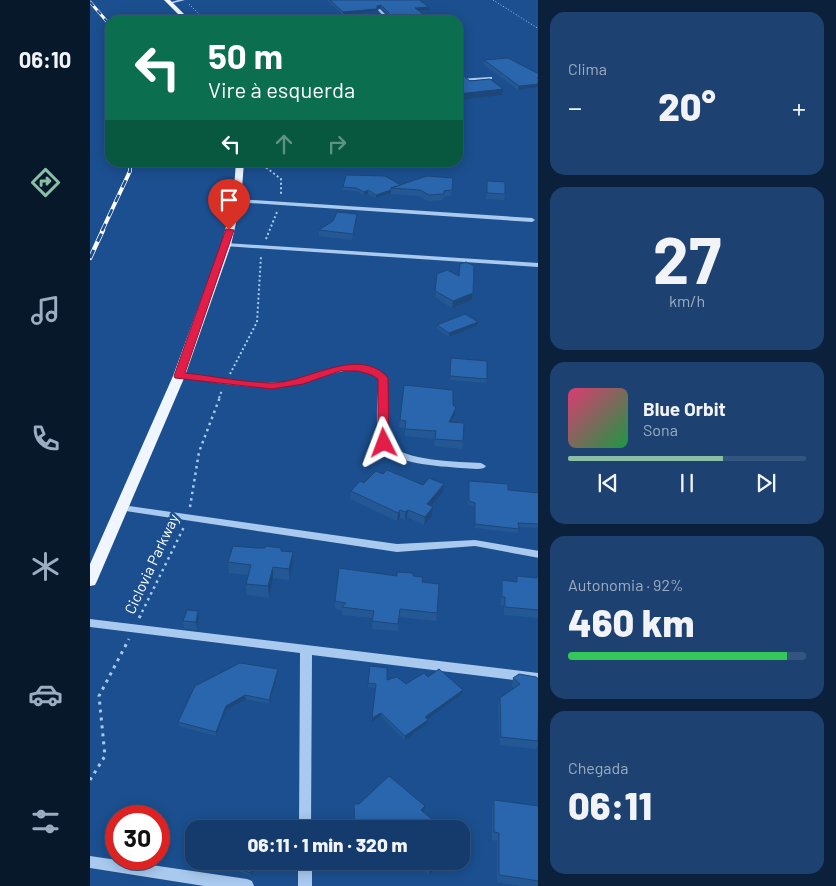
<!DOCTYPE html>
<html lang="pt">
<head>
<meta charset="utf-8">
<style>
	body { margin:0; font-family:Barlow,sans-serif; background:#1d4271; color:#f1f3f6; height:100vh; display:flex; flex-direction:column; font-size:19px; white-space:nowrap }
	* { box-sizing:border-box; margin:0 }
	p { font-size:16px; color:#9dadc1 }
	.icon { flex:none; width:28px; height:28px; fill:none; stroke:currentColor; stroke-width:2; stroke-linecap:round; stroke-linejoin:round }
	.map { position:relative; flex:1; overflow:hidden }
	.drawer { display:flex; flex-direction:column; gap:12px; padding:12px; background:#0b203b; width:298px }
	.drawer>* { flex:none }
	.top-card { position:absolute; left:15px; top:15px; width:358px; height:152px; border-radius:15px; box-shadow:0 2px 12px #0003,0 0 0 1px #33557e; background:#0b6e4f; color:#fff; overflow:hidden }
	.speed { position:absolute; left:15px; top:805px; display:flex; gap:10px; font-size:25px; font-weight:700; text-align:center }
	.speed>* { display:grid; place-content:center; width:65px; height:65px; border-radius:50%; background:#143b6b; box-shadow:0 2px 12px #0003,0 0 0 1px #33557e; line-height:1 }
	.speed .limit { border:8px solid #d22; background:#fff; color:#111 }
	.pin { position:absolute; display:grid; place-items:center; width:42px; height:42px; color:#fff; margin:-51px -21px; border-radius:50% 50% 50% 0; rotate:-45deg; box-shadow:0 0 5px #0007 }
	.pin .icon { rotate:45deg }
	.me { position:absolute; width:55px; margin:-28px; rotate:357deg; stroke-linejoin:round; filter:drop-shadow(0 0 4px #0008) }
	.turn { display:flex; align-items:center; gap:18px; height:105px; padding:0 20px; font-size:22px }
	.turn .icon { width:65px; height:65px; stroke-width:2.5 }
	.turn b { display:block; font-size:35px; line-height:42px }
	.lanes { display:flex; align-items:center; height:48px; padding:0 20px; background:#0003; justify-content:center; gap:25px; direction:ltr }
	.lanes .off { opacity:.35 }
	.big { font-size:38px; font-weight:800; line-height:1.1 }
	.drawer .tile { flex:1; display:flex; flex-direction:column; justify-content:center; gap:8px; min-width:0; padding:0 18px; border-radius:15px; background:#1d4271 }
	.drawer .dial { align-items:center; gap:0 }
	.dial b { font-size:65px; line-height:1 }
	.song { display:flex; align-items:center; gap:15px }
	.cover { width:60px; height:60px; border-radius:8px; background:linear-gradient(135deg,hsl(340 70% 55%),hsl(140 70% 35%)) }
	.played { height:5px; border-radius:2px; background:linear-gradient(90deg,#8abfa5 65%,#33557e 65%) }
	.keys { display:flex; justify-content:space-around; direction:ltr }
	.heat { display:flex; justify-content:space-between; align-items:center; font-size:28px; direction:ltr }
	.charge { height:8px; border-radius:4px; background:linear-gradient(90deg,#34c759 92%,#33557e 0) }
	.trip { position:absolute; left:95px; top:820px; width:285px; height:50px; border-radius:15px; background:#143b6b; box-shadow:0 2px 12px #0003,0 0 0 1px #33557e; font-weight:800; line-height:50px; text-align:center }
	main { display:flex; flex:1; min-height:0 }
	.dock { display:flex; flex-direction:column; width:90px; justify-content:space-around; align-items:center; background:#08182b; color:#9dadc1 }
	.dock .icon { width:35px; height:35px }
	.dock .on { color:#8abfa5 }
	.dock b { font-size:22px; color:#f1f3f6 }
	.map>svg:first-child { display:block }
</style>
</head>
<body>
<main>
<nav class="dock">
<b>06:10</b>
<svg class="icon on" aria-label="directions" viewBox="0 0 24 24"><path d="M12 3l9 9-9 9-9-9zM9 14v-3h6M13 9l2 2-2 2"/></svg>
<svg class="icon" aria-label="music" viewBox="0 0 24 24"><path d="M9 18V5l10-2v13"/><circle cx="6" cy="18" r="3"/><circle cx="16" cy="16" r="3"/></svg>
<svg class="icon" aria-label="phone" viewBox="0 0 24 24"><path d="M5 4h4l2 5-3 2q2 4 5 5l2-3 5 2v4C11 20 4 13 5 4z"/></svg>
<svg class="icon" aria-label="climate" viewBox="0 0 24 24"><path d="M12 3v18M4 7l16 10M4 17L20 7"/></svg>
<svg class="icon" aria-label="car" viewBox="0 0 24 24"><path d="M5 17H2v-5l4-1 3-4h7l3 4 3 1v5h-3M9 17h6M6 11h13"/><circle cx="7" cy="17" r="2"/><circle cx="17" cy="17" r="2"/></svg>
<svg class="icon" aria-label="filters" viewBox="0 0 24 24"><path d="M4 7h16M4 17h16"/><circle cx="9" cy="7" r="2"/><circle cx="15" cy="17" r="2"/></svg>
</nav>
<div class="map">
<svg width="449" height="886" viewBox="0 0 449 886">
	<rect width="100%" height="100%" fill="#1b4f8f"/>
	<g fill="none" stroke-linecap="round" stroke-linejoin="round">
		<path stroke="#a9c9ee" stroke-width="1" stroke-dasharray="1 2" stroke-linecap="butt" d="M403,0L449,29
			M99,4L115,20"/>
		<path stroke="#a9c9ee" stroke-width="2" stroke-dasharray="2 2.5" stroke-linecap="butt" d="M169,162L191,179V195
			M176,239L187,212
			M140,374L167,322L171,256
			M129,398L132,390"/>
		<path stroke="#a9c9ee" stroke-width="2.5" stroke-dasharray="2.5 4" stroke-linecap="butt" d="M100,507L109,452L130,397
			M52,612L94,527"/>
		<path stroke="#a9c9ee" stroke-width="3" stroke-dasharray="3 5" stroke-linecap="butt" d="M49,618L53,611
			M0,780L15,756L9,696L39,639"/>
		<path fill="#a9c9ee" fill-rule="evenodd" d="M88,0H95L80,4L78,3Z
			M290,9L298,17L295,20H291L294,17L288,10Z
			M218,16L237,20L218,18L174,20Z
			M400,77H402V79L368,81V79Z
			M147,199L442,218L445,220L442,222L145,202L144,201Z
			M136,243L449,263V267L134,246L133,245Z
			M262,365C275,366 287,369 297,378C297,392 292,433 299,443C311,461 371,462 391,463L396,466L394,468C387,470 379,468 371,468C350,466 303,465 291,445C284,432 288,394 289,379C259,360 238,378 208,384C169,392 128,382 89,378L85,376L89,374C124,377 159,385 194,382C217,379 239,368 262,365Z
			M32,505L307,544L385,540L449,551V558L385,546L307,552L29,510L27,508L29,506Z
			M0,619L449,673V683L222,655L221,829H209L210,653L0,627Z
			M0,856L157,879L162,881L164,886H114L0,868Z
			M208,861H222V886H208Z"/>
		<path fill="#f0f6ff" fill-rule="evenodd" d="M74,0H80L100,20H94Z
			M146,162H154L151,201L141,245L95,376L7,581L5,585L0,586V564L83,376L131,245L143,201Z"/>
		<g stroke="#fff" stroke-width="3">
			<path id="rail-far2" d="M0,2L20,25"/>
		</g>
		<g stroke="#fff" stroke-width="4">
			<path id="rail-far1" d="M12,231L40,171V162"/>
		</g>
		<g stroke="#fff" stroke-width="4.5">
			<path id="rail" d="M0,258L13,230"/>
		</g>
		<use href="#rail-far2" stroke="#1b4f8f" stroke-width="2" stroke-dasharray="5.5" stroke-linecap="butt"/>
		<use href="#rail-far1" stroke="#1b4f8f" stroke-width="2.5" stroke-dasharray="8" stroke-linecap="butt"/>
		<use href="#rail" stroke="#1b4f8f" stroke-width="3" stroke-dasharray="9" stroke-linecap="butt"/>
	</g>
	<path fill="#245895" d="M237,0H329L339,7V10L328,11L341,20H298L299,15L291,8H287V11L253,15Z
		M394,60L448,86V87L428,90L393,64Z
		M363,178L361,196L354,197L353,200L338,201L329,196L301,194V193L286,198L278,194L274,195L266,191L253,190V187L311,185Z
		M397,181L415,194L414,200L396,199Z
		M267,214V219L262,240L229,236V230Z
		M347,274L383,293L382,300L362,308L345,297Z
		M388,322L387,326L359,337L347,329V325Z
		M361,358L397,379L396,383L360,380Z
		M363,405L366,408L365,415L362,422L373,441L372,449L344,446L345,439L315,436V428L309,427L310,420Z
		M293,474L333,485L354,484L353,492L341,506L342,515L334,525L317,517L315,520L310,518L307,521L260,499L261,491L274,483Z
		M379,481L418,490L449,493V528L428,527V533L385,528L384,507L378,505Z
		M191,551L203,552V563L199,580L183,578L179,598L157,595L156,584L159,575L139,573L138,562Z
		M447,575H449V618L414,615V605H411V588L412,580L426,582L427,576L447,578Z
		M323,576L332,582L347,613L346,621L309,617L308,631L282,629L283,618L252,615V610L245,609V601Z
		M109,619L107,630L94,628L93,621Z
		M280,666L297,680L316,684L338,677L372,694L337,719V724L315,740L291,716L282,722L286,688L278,687Z
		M188,669V673L179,704L156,699L136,710L126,736L89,726L88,722Z
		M423,678L449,679V744H448L446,749L410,745L408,706L410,698L424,688L422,686Z
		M404,800L449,806V886H431L407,882V841L402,840V807Z
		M151,861H168L161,876L148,871V868Z
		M234,861H289L284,867L280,868L234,869Z
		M317,861H352L339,875L330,867L327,870Z"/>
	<path fill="#1d4779" d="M291,5V8H287V6Z
		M339,7V10L325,11V8Z
		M287,9V11L253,15V12Z
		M449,82L448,87L428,90L429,86Z
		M413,89L412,95L368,100V94Z
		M278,190V194L274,195V192Z
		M301,190V193L286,198V195Z
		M267,214V219L262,240L263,234Z
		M383,293L382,300L362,308L363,301Z
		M388,322L387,326L359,337V333Z
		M366,408L365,415L358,429L359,422Z
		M354,484L353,492L336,512L337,504Z
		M343,507L342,515L334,525L335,517Z
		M310,510V518L307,521L308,513Z
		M318,510L317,517L315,520V512Z
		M203,552V563L199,580V569Z
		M183,567V578L179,598L178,586Z
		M108,611L109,619L107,630L106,622Z
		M188,669V673L179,704V700Z
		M373,690L372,694L335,721V717Z
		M155,695L156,699L136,710L126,736V732L136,706Z
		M291,713V716L282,722V718Z
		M338,720L337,724L315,740V736Z
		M335,806L334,813L331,810Z
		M166,861H168L161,876L160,873Z
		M280,861H289L284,867L280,868Z
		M329,861H331L330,867L327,870L328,863Z
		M347,861H352L339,875L340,868Z"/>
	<path fill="#2a66ad" stroke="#1d4779" d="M240,0H329L339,7L325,8L341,20H301L298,17L299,13L291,5L287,6V9L253,12Z
		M418,58L449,74V78H447L449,79V82L447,83L449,84L429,86L394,60Z
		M368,76H374L380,81L400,79L413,89L368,94Z
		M256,175L295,176L311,185L301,188V190L286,195L278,190L274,192L266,188L253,187Z
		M337,176L363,178L362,190L354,191V194L339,195L330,190L301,188Z
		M397,181L415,182V194L397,193Z
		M247,212L267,214L263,234L229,230L243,221Z
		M376,262L384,266L383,293L363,301L345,291L347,274L357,270L369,276L370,264Z
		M375,314L388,322L359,333L347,325Z
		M361,358L397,361V379L360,376Z
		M314,385L363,390V405L366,408L359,422L374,423L373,441L345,439L346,431L315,429L316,421L310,420Z
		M297,470L333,485L339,478L354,484L337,504L343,507L335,517L318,510L315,512L310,510L308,513L261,491L270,481L274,483L286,471L293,474Z
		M379,481L418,484V490L449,493V524L428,523L429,529L385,524V503L379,501Z
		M143,546L166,548H175L176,546L191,548V551L203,552L199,569L183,567L178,586L156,584L161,565L138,562Z
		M249,568L307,576V572L323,573V576L333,577L332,582L349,584L347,613L310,609L308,624L282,621L284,611L252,607L256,603L245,601Z
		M447,575H449V610L415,607V597H412V580L427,582V576L447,578Z
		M97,610L108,611L106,622L93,621Z
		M150,663L188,669L179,700L155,695L136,706L126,732L88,722L105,686Z
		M280,666L297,668V680L307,677L316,684L334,673L338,677L349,669L373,690L335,717L338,720L315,736L291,713L282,718L286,684L278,683Z
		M429,674L446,677L449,679L448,741L411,737L410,698L430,684L423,678Z
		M299,776L335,806L331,810L354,829H265L264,804H269Z
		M404,800L449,806V881L409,875V833L404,832Z
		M151,861H166L160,873L148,868Z
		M333,861H347L340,868Z"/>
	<path fill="#e11d48" stroke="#92132f" d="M136,229L144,230L95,373C123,376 152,382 180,383C215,384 269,344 298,378L299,443L298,445L294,446L288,443V379L282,375L268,371H250L213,384L182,389L85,378L84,376Z"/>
	<g text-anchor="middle" stroke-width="5" stroke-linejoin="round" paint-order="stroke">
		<g font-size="15" fill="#fff" stroke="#1b4f8f">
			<text transform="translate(62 564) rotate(-65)" y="5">Ciclovia Parkway</text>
		</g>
	</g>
</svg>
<div class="speed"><div class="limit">30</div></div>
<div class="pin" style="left:139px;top:230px;background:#d93025"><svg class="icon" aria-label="arrive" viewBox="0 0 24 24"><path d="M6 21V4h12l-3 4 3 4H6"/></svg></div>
<svg class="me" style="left:294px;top:443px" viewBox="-20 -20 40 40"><path d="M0-17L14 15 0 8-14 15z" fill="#e11d48" stroke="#fff" stroke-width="4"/></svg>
<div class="trip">06:11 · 1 min · 320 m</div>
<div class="top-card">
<div class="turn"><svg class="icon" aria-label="left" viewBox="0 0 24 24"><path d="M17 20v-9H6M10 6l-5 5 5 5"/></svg><div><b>50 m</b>Vire à esquerda</div></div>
<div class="lanes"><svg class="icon" aria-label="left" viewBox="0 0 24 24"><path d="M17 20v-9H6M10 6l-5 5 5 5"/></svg><svg class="icon off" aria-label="ahead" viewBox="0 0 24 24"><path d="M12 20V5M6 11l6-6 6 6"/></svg><svg class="icon off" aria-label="right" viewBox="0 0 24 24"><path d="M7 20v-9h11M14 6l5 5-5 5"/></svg></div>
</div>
</div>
<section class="drawer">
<div class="tile"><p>Clima</p>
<div class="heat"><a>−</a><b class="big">20°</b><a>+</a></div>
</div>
<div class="tile dial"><b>27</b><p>km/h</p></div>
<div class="tile">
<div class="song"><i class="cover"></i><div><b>Blue Orbit</b><p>Sona</p></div></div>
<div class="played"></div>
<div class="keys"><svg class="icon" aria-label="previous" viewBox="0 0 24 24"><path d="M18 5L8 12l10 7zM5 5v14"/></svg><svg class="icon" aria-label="pause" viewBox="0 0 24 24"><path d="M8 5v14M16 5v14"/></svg><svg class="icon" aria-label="next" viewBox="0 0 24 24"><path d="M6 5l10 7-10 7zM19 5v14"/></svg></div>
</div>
<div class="tile"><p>Autonomia · 92%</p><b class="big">460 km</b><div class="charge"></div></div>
<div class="tile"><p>Chegada</p><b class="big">06:11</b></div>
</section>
</main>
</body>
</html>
